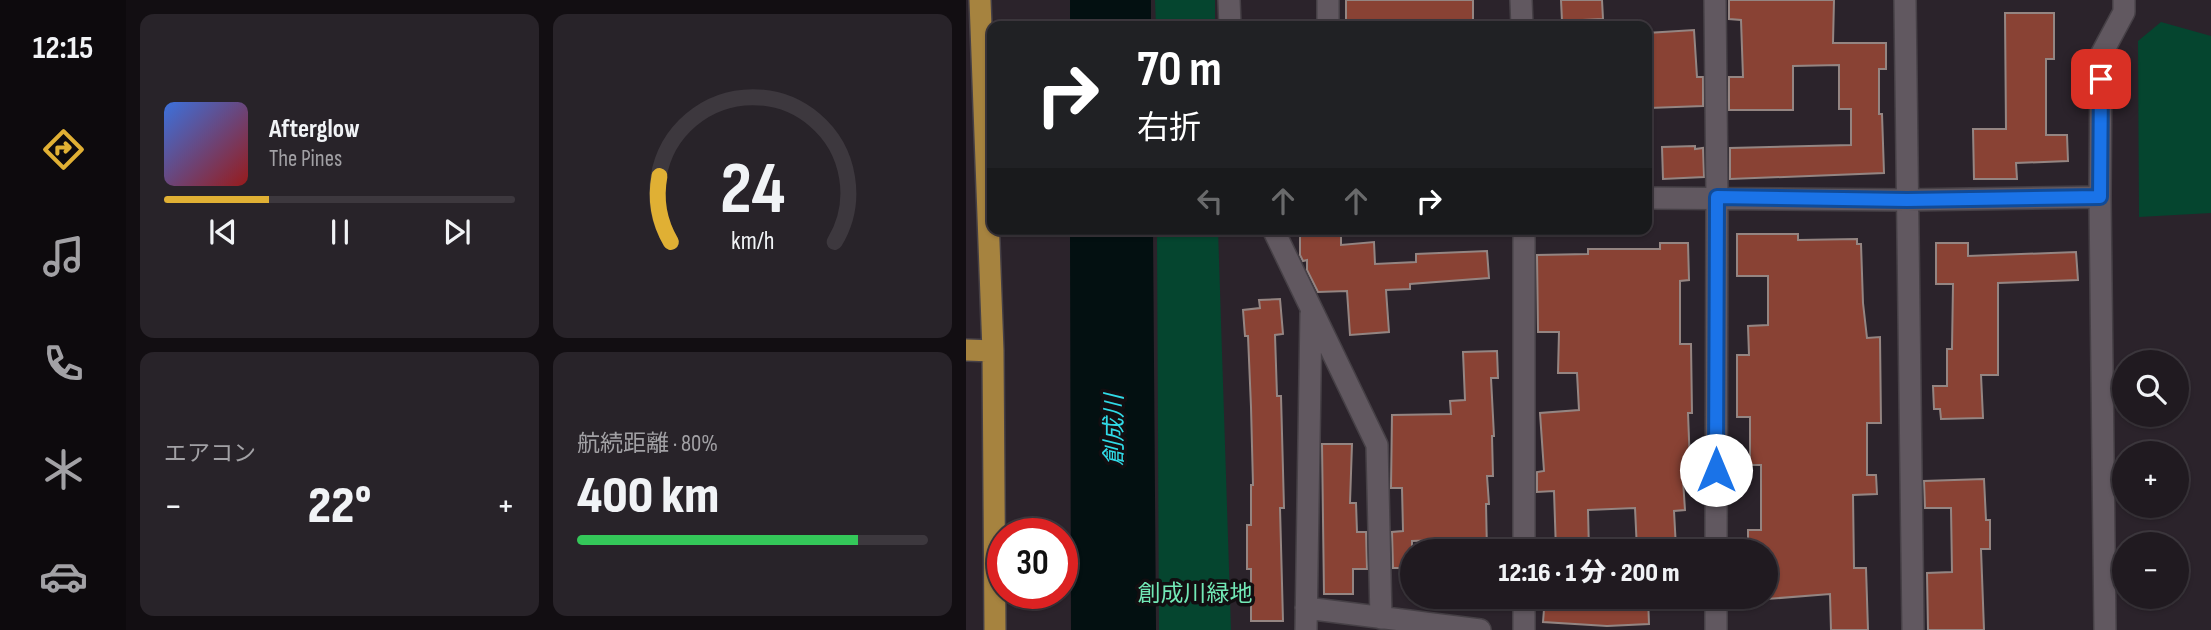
<!DOCTYPE html>
<html lang="ja">
<head>
<meta charset="utf-8">
<style>
	body { margin:0; font-family:"Sofia Sans Condensed","Noto Sans JP",sans-serif; background:#282329; color:#f1f3f6; height:100vh; display:flex; flex-direction:column; font-size:26px; white-space:nowrap }
	* { box-sizing:border-box; margin:0 }
	p { font-size:23px; color:#a2a1a5 }
	.icon { flex:none; width:38px; height:38px; fill:none; stroke:currentColor; stroke-width:2; stroke-linecap:round; stroke-linejoin:round }
	.map { position:relative; flex:1; overflow:hidden }
	.panel { display:flex; flex-direction:column; gap:14px; padding:14px; background:#120e12; width:840px }
	.panel>* { flex:none }
	.top-card { position:absolute; left:21px; top:21px; width:665px; height:214px; border-radius:14px; box-shadow:0 2px 5px #0004,0 0 0 2px #3d383e; background:#202124; color:#fff; overflow:hidden }
	.tools { position:absolute; left:1146px; top:350px; display:grid; gap:14px }
	.tools a { display:grid; place-items:center; width:77px; height:77px; border-radius:50%; background:#201a20; box-shadow:0 2px 5px #0004,0 0 0 2px #3d383e; font-size:35px }
	.speed { position:absolute; left:21px; top:518px; display:flex; gap:14px; font-size:35px; font-weight:700; text-align:center }
	.speed>* { display:grid; place-content:center; width:91px; height:91px; border-radius:50%; background:#201a20; box-shadow:0 2px 5px #0004,0 0 0 2px #3d383e; line-height:1 }
	.speed .limit { border:10px solid #d22; background:#fff; color:#111 }
	.pin { position:absolute; display:grid; place-items:center; width:60px; height:60px; color:#fff; margin:-30px; border-radius:14px; box-shadow:0 4px 10px #0006 }
	.me { position:absolute; width:77px; margin:-38px; rotate:0deg; stroke-linejoin:round; filter:drop-shadow(0 0 5px #0008) }
	.turn { display:flex; align-items:center; gap:24px; height:147px; padding:0 35px; font-size:32px }
	.turn .icon { width:91px; height:91px; stroke-width:2.5 }
	.turn b { display:block; font-size:49px; line-height:60px }
	.lanes { display:flex; align-items:center; height:66px; padding:0 35px; background:#0003; justify-content:center; gap:35px; direction:ltr }
	.lanes .off { opacity:.35 }
	.big { font-size:52px; font-weight:800; line-height:1.1 }
	.panel .card { flex:1; display:flex; flex-direction:column; justify-content:center; gap:10px; min-width:0; padding:0 24px; border-radius:14px; background:#282329 }
	.panel .dial { align-items:center; gap:0 }
	.dial svg { height:182px; overflow:visible; fill:none; stroke:#3d383e; stroke-width:7; stroke-linecap:round; text-anchor:middle }
	.dial text { fill:#f1f3f6; stroke:none }
	.song { display:flex; align-items:center; gap:21px }
	.cover { width:84px; height:84px; border-radius:10px; background:linear-gradient(135deg,hsl(220 70% 55%),hsl(0 70% 35%)) }
	.played { height:7px; border-radius:4px; background:linear-gradient(90deg,#e0b034 30%,#3d383e 30%) }
	.keys { display:flex; justify-content:space-around; direction:ltr }
	.heat { display:flex; justify-content:space-between; align-items:center; font-size:38px; direction:ltr }
	.charge { height:10px; border-radius:5px; background:linear-gradient(90deg,#34c759 80%,#3d383e 0) }
	.panel .tiles { flex:1; display:grid; gap:14px; grid-template-columns:repeat(2,1fr) }
	.trip { position:absolute; left:434px; top:539px; width:378px; height:70px; border-radius:35px; background:#201a20; box-shadow:0 2px 5px #0004,0 0 0 2px #3d383e; font-weight:800; line-height:70px; text-align:center }
	main { display:flex; flex:1; min-height:0 }
	.menu { display:flex; flex-direction:column; width:126px; justify-content:space-around; align-items:center; background:#0d0a0d; color:#a2a1a5 }
	.menu .icon { width:49px; height:49px }
	.menu .active { color:#e0b034 }
	.menu b { font-size:32px; color:#f1f3f6 }
	.map>svg:first-child { display:block }
</style>
</head>
<body>
<main>
<nav class="menu">
<b>12:15</b>
<svg class="icon active" aria-label="directions" viewBox="0 0 24 24"><path d="M12 3l9 9-9 9-9-9zM9 14v-3h6M13 9l2 2-2 2"/></svg>
<svg class="icon" aria-label="music" viewBox="0 0 24 24"><path d="M9 18V5l10-2v13"/><circle cx="6" cy="18" r="3"/><circle cx="16" cy="16" r="3"/></svg>
<svg class="icon" aria-label="phone" viewBox="0 0 24 24"><path d="M5 4h4l2 5-3 2q2 4 5 5l2-3 5 2v4C11 20 4 13 5 4z"/></svg>
<svg class="icon" aria-label="climate" viewBox="0 0 24 24"><path d="M12 3v18M4 7l16 10M4 17L20 7"/></svg>
<svg class="icon" aria-label="car" viewBox="0 0 24 24"><path d="M5 17H2v-5l4-1 3-4h7l3 4 3 1v5h-3M9 17h6M6 11h13"/><circle cx="7" cy="17" r="2"/><circle cx="17" cy="17" r="2"/></svg>
</nav>
<section class="panel">
<div class="tiles">
<div class="card">
<div class="song"><i class="cover"></i><div><b>Afterglow</b><p>The Pines</p></div></div>
<div class="played"></div>
<div class="keys"><svg class="icon" aria-label="previous" viewBox="0 0 24 24"><path d="M18 5L8 12l10 7zM5 5v14"/></svg><svg class="icon" aria-label="pause" viewBox="0 0 24 24"><path d="M8 5v14M16 5v14"/></svg><svg class="icon" aria-label="next" viewBox="0 0 24 24"><path d="M6 5l10 7-10 7zM19 5v14"/></svg></div>
</div>
<div class="card dial"><svg viewBox="0 0 100 80">
<path d="M14 69A42 42 0 1 1 86 69"/>
<path d="M14 69A42 42 0 0 1 9 40" stroke="#e0b034"/>
<text x="50" y="56" font-size="32" font-weight="700">24</text>
<text x="50" y="72" font-size="11">km/h</text>
</svg></div>
<div class="card"><p>エアコン</p>
<div class="heat"><a>−</a><b class="big">22°</b><a>+</a></div>
</div>
<div class="card"><p>航続距離 · 80%</p><b class="big">400 km</b><div class="charge"></div></div>
</div>
</section>
<div class="map">
<svg width="1245" height="630" viewBox="0 0 1245 630">
	<rect width="100%" height="100%" fill="#2b232b"/>
	<path fill="#05452f" d="M189,0H249V26H190Z
		M1195,22L1245,36V213L1173,217L1172,41Z
		M191,229H252L265,630H193Z"/>
	<path fill="#031011" d="M104,0H185V26H104Z
		M104,229H187L190,630H105Z"/>
	<path fill="#894234" stroke="#948582" stroke-width="2" d="M380,0H507V23L470,22V20H380Z
		M595,0H636L637,19L596,21Z
		M763,0H868L867,43H920V69H913V114H916L918,173L764,179V148L885,145V109H873V65L827,66V110H763V77H777L775,20L763,19Z
		M1039,13H1088V59H1080V135H1101L1102,161L1050,163L1051,179H1008L1007,129H1040Z
		M728,30L731,77H737V106L683,108L681,33Z
		M729,146V149L737,148L738,177L697,179L696,147Z
		M375,229V245L408,242L409,264L450,262V254L521,251L523,278L444,284V289L420,290L423,332L384,335L381,291L352,292L341,270V260L337,261L334,255V230Z
		M771,234H832V240L891,239V244H895L897,303L901,338L914,337L915,423H901V475H910L911,494L887,495L888,568H900L902,630H865L864,594L801,599L800,551H782V530H795V465H784V417H771V355H783L782,326L802,325V276H771Z
		M694,243H722L723,280L714,281V344H725L726,413H722L724,465H716L719,510L708,511L710,548L671,550L669,508L622,510L623,551H590L588,491L571,492V472L578,471L574,413L613,410L611,373H592L593,332H572L571,255L622,254V249H694Z
		M970,243H1002V256L1110,252L1112,280L1032,283V375H1015L1017,418L975,419L974,409H968L967,386H981V349H986L987,284H970Z
		M314,299L317,334L309,335L311,396H315L318,508H314L317,621H285V569H281V525H285V485H287L285,407L282,336H279L277,310L294,308L293,300Z
		M531,351L532,378H525L528,436H526L527,476H521L523,504H520L521,551H499L498,539L446,541V568H427L426,532L437,531L436,488H425L426,415L485,414L484,401L499,400L497,352Z
		M356,444H386L384,503H390L391,532H400L401,569H387V594H358Z
		M1018,479L1020,520H1024V549H1015L1018,630H962L961,573L986,572L985,508H959L958,481Z
		M579,597L643,600V597H682L683,624L641,626L577,622Z"/>
	<g fill="none" stroke-linecap="round" stroke-linejoin="round">
		<g stroke="#464046" stroke-width="24">
			<path id="minor" d="M263,0L264,26
				M362,0V26
				M555,0L556,26
				M749,0L751,197L750,551
				M939,0L947,630
				M681,198L941,200L1134,197
				M307,229L411,445L415,618
				M558,551V229
				M340,608L514,630
				M340,630L345,314
				M558,630V597
				M750,630V597
				M1139,630L1134,197L1135,55L1158,12V0"/>
		</g>
		<g stroke="#464046" stroke-width="24">
			<path id="highway" d="M14,0L27,351L29,630
				M0,350L27,351"/>
		</g>
		<use href="#minor" stroke="#615860" stroke-width="21"/>
		<use href="#highway" stroke="#a6833f" stroke-width="21"/>
	</g>
	<g fill="none" stroke-linecap="round" stroke-linejoin="round">
		<g stroke="#114b97" stroke-width="18">
			<path id="route" d="M750,470L751,197L941,200L1134,197L1135,79"/>
		</g>
		<use href="#route" stroke="#1a73e8" stroke-width="12"/>
	</g>
	<g text-anchor="middle" stroke-width="7" stroke-linejoin="round" paint-order="stroke">
		<g font-size="23" fill="#72e8b6" stroke="#120e11">
			<text x="229" y="601">創成川緑地</text>
		</g>
		<g font-size="24" font-style="italic" fill="#30dae6" stroke="#120e11">
			<text transform="translate(148 430) rotate(-90)" y="8">創成川</text>
		</g>
	</g>
</svg>
<div class="tools">
<a><svg class="icon" aria-label="search" viewBox="0 0 24 24"><circle cx="10" cy="10" r="6"/><path d="M15 15l6 6"/></svg></a>
<a>+</a>
<a>−</a>
</div>
<div class="speed"><div class="limit">30</div></div>
<div class="pin" style="left:1135px;top:79px;background:#d93025"><svg class="icon" aria-label="arrive" viewBox="0 0 24 24"><path d="M6 21V4h12l-3 4 3 4H6"/></svg></div>
<svg class="me" style="left:750px;top:470px" viewBox="-20 -20 40 40"><circle r="19" fill="#fff"/><path d="M0-13L10 11 0 6-10 11z" fill="#1a73e8"/></svg>
<div class="trip">12:16 · 1 分 · 200 m</div>
<div class="top-card">
<div class="turn"><svg class="icon" aria-label="right" viewBox="0 0 24 24"><path d="M7 20v-9h11M14 6l5 5-5 5"/></svg><div><b>70 m</b>右折</div></div>
<div class="lanes"><svg class="icon off" aria-label="left" viewBox="0 0 24 24"><path d="M17 20v-9H6M10 6l-5 5 5 5"/></svg><svg class="icon off" aria-label="ahead" viewBox="0 0 24 24"><path d="M12 20V5M6 11l6-6 6 6"/></svg><svg class="icon off" aria-label="ahead" viewBox="0 0 24 24"><path d="M12 20V5M6 11l6-6 6 6"/></svg><svg class="icon" aria-label="right" viewBox="0 0 24 24"><path d="M7 20v-9h11M14 6l5 5-5 5"/></svg></div>
</div>
</div>
</main>
</body>
</html>
